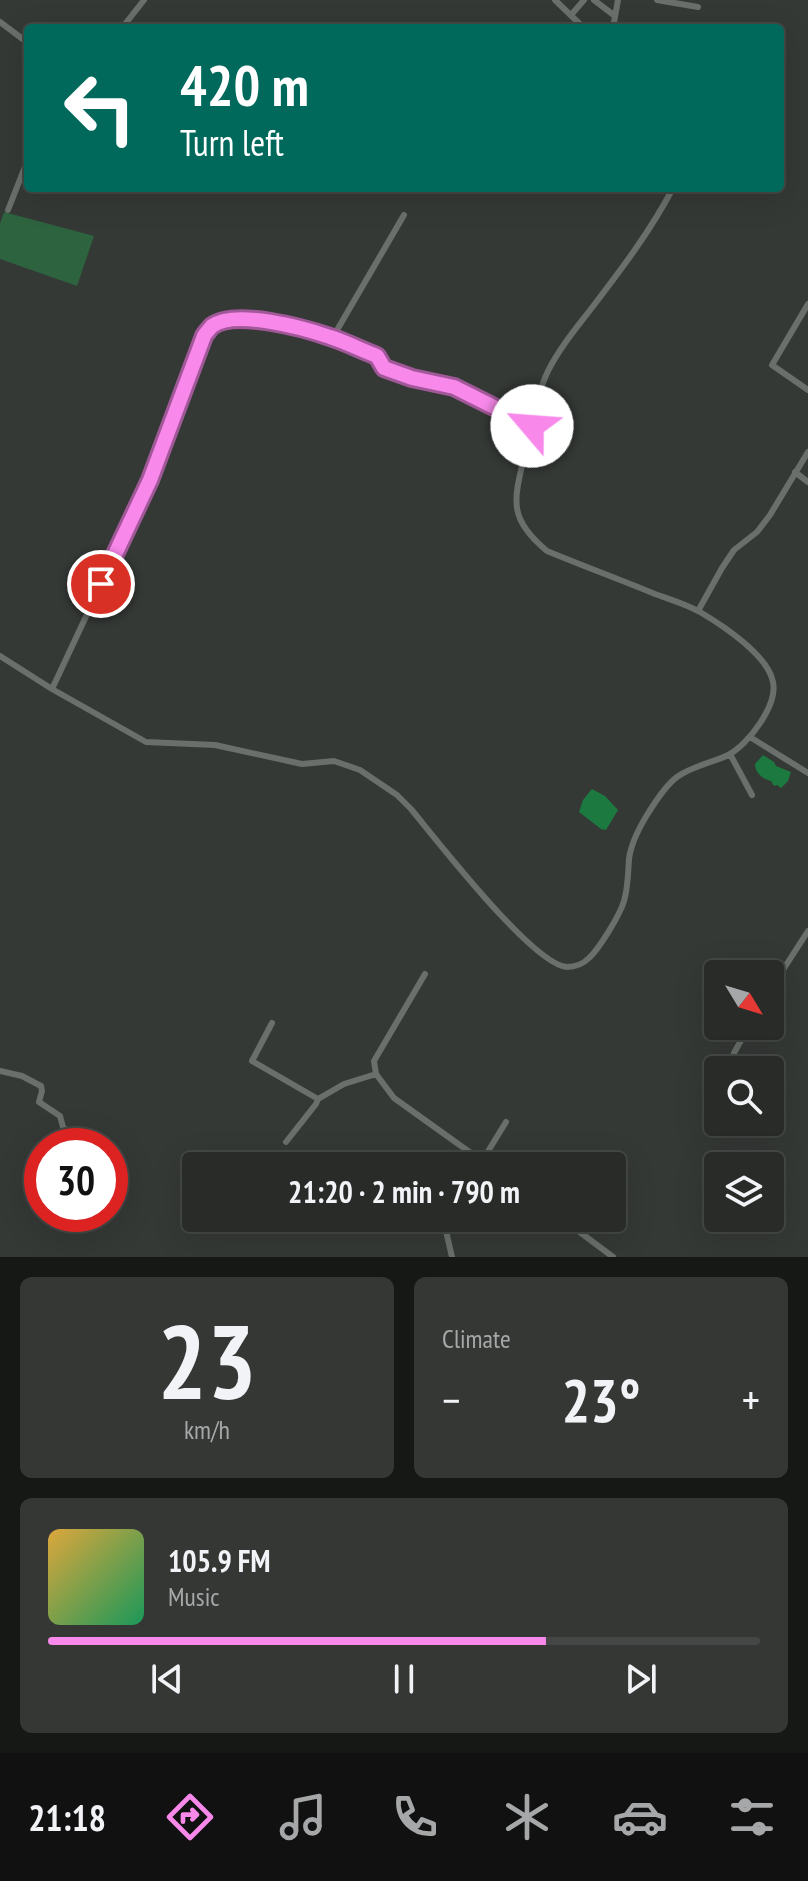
<!DOCTYPE html>
<html lang="en">
<head>
<meta charset="utf-8">
<style>
	body { margin:0; font-family:"PT Sans Narrow",sans-serif; background:#343734; color:#f1f3f6; height:100vh; display:flex; flex-direction:column; font-size:30px; white-space:nowrap }
	* { box-sizing:border-box; margin:0 }
	p { font-size:26px; color:#a5a7a8 }
	.icon { flex:none; width:44px; height:44px; fill:none; stroke:currentColor; stroke-width:2; stroke-linecap:round; stroke-linejoin:round }
	.map { position:relative; height:1257px; overflow:hidden }
	.sheet { display:flex; flex-direction:column; gap:20px; padding:20px; background:#161816; flex:1 }
	.sheet>* { flex:none }
	.hud { position:absolute; left:24px; top:24px; width:760px; height:168px; border-radius:8px; box-shadow:0 8px 32px #0002,0 0 0 2px #444745; background:#00695c; color:#fff; overflow:hidden }
	.needle { width:52px; rotate:128deg }
	.buttons { position:absolute; left:704px; top:960px; display:grid; gap:16px }
	.buttons a { display:grid; place-items:center; width:80px; height:80px; border-radius:8px; background:#282b28; box-shadow:0 8px 32px #0002,0 0 0 2px #444745; font-size:40px }
	.speed { position:absolute; left:24px; top:1128px; display:flex; gap:16px; font-size:40px; font-weight:700; text-align:center }
	.speed>* { display:grid; place-content:center; width:104px; height:104px; border-radius:50%; background:#282b28; box-shadow:0 8px 32px #0002,0 0 0 2px #444745; line-height:1 }
	.speed .limit { border:12px solid #d22; background:#fff; color:#111 }
	.pin { position:absolute; display:grid; place-items:center; width:68px; height:68px; color:#fff; margin:-34px; border:4px solid #fff; border-radius:50%; box-shadow:0 2px 8px #0007 }
	.me { position:absolute; width:88px; margin:-44px; rotate:297deg; stroke-linejoin:round; filter:drop-shadow(0 0 6px #0008) }
	.turn { display:flex; align-items:center; gap:28px; height:168px; padding:0 24px; font-size:36px }
	.turn .icon { width:104px; height:104px; stroke-width:2.5 }
	.turn b { display:block; font-size:56px; line-height:68px }
	.big { font-size:60px; font-weight:700; line-height:1.1 }
	.sheet .tile { flex:1; display:flex; flex-direction:column; justify-content:center; gap:12px; min-width:0; padding:0 28px; border-radius:12px; background:#343734 }
	.sheet .dial { align-items:center; gap:0 }
	.dial b { font-size:104px; line-height:1 }
	.song { display:flex; align-items:center; gap:24px }
	.cover { width:96px; height:96px; border-radius:12px; background:linear-gradient(135deg,hsl(40 70% 55%),hsl(150 70% 35%)) }
	.played { height:8px; border-radius:4px; background:linear-gradient(90deg,#f888ea 70%,#444745 70%) }
	.keys { display:flex; justify-content:space-around; direction:ltr }
	.heat { display:flex; justify-content:space-between; align-items:center; font-size:44px; direction:ltr }
	.sheet .tiles { flex:1; display:grid; gap:20px; grid-template-columns:1fr 1fr }
	.tile:last-child { grid-column:span 2 }
	.trip { position:absolute; left:182px; top:1152px; width:444px; height:80px; border-radius:8px; background:#282b28; box-shadow:0 8px 32px #0002,0 0 0 2px #444745; font-weight:700; line-height:80px; text-align:center }
	.tab-bar { display:flex; height:128px; justify-content:space-around; align-items:center; background:#101110; color:#a5a7a8 }
	.tab-bar .icon { width:56px; height:56px }
	.tab-bar .current { color:#f888ea }
	.tab-bar b { font-size:36px; color:#f1f3f6 }
	.map>svg:first-child { display:block }
</style>
</head>
<body>
<div class="map">
<svg width="808" height="1257" viewBox="0 0 808 1257">
	<rect width="100%" height="100%" fill="#353936"/>
	<path fill="#2d633e" d="M4,212L94,236L77,286L0,259V224Z"/>
	<path fill="#1c7a41" d="M763,755L774,762L776,766L791,772L788,781L781,788L777,785L774,786L771,781C763,779 755,773 755,764Z
		M592,789L605,796L618,810L606,830L601,829L579,812L583,800Z"/>
	<g fill="none" stroke-linecap="round" stroke-linejoin="round">
		<path stroke="#6a6f6b" stroke-width="6" d="M555,0L584,28
			M594,0L615,16
			M657,0L698,7
			M571,15L584,0
			M0,22L28,43
			M122,28L144,0
			M613,28L618,0
			M8,210L28,159
			M808,304L772,365L808,390
			M333,337L404,215
			M795,472L808,482
			M698,611L722,568L734,550L757,532L770,515L808,452
			M0,656L52,689L146,742L215,745L302,764L334,761L360,770L397,795L411,809C436,839 533,965 567,967C576,967 583,964 589,958C599,949 620,915 624,901C628,888 628,874 629,859C631,844 639,828 647,815C655,802 666,785 677,777C692,766 712,763 728,755C748,745 778,705 773,682C768,655 722,625 700,612C686,604 669,599 655,594C619,579 583,566 547,551C507,518 514,500 525,453C532,426 536,396 548,371C560,347 578,326 594,305C623,267 651,230 673,188
			M52,689L150,480L204,336C213,325 224,319 238,319C269,323 300,327 330,337C346,342 361,350 377,356L384,368L412,378L454,387L532,426
			M750,737L808,773
			M730,754L752,795
			M425,974L374,1061L376,1074L394,1098L489,1166
			M770,990L808,931
			M272,1023L252,1061L318,1099
			M734,1053L749,1026
			M0,1071L22,1076L41,1086L42,1091L39,1102L60,1116L63,1127L68,1132
			M286,1142L316,1104L318,1099L344,1084L376,1074
			M479,1166L506,1122
			M448,1218L446,1231L452,1257
			M561,1218L613,1257"/>
	</g>
	<g fill="none" stroke-linecap="round" stroke-linejoin="round">
		<g stroke="#a15898" stroke-width="20">
			<path id="route" d="M101,584L150,480L204,336C205,334 211,327 212,326C235,309 304,328 330,337C346,342 361,350 377,356L384,368L412,378L454,387L532,426"/>
		</g>
		<use href="#route" stroke="#f888ea" stroke-width="14"/>
	</g>
</svg>
<div class="buttons">
<a><svg class="needle" viewBox="-14 -14 28 28"><path d="M0-13l5 13h-10z" fill="#e53935"/><path d="M0 13l5-13h-10z" fill="#a5a7a8"/></svg></a>
<a><svg class="icon" aria-label="search" viewBox="0 0 24 24"><circle cx="10" cy="10" r="6"/><path d="M15 15l6 6"/></svg></a>
<a><svg class="icon" aria-label="layers" viewBox="0 0 24 24"><path d="M12 4l9 5-9 5-9-5zM3 14l9 5 9-5"/></svg></a>
</div>
<div class="speed"><div class="limit">30</div></div>
<div class="pin" style="left:101px;top:584px;background:#d93025"><svg class="icon" aria-label="arrive" viewBox="0 0 24 24"><path d="M6 21V4h12l-3 4 3 4H6"/></svg></div>
<svg class="me" style="left:532px;top:426px" viewBox="-20 -20 40 40"><circle r="19" fill="#fff"/><path d="M0-13L10 11 0 6-10 11z" fill="#f888ea"/></svg>
<div class="trip">21:20 · 2 min · 790 m</div>
<div class="hud">
<div class="turn"><svg class="icon" aria-label="left" viewBox="0 0 24 24"><path d="M17 20v-9H6M10 6l-5 5 5 5"/></svg><div><b>420 m</b>Turn left</div></div>
</div>
</div>
<section class="sheet">
<div class="tiles">
<div class="tile dial"><b>23</b><p>km/h</p></div>
<div class="tile"><p>Climate</p>
<div class="heat"><a>−</a><b class="big">23°</b><a>+</a></div>
</div>
<div class="tile">
<div class="song"><i class="cover"></i><div><b>105.9 FM</b><p>Music</p></div></div>
<div class="played"></div>
<div class="keys"><svg class="icon" aria-label="previous" viewBox="0 0 24 24"><path d="M18 5L8 12l10 7zM5 5v14"/></svg><svg class="icon" aria-label="pause" viewBox="0 0 24 24"><path d="M8 5v14M16 5v14"/></svg><svg class="icon" aria-label="next" viewBox="0 0 24 24"><path d="M6 5l10 7-10 7zM19 5v14"/></svg></div>
</div>
</div>
</section>
<nav class="tab-bar">
<b>21:18</b>
<svg class="icon current" aria-label="directions" viewBox="0 0 24 24"><path d="M12 3l9 9-9 9-9-9zM9 14v-3h6M13 9l2 2-2 2"/></svg>
<svg class="icon" aria-label="music" viewBox="0 0 24 24"><path d="M9 18V5l10-2v13"/><circle cx="6" cy="18" r="3"/><circle cx="16" cy="16" r="3"/></svg>
<svg class="icon" aria-label="phone" viewBox="0 0 24 24"><path d="M5 4h4l2 5-3 2q2 4 5 5l2-3 5 2v4C11 20 4 13 5 4z"/></svg>
<svg class="icon" aria-label="climate" viewBox="0 0 24 24"><path d="M12 3v18M4 7l16 10M4 17L20 7"/></svg>
<svg class="icon" aria-label="car" viewBox="0 0 24 24"><path d="M5 17H2v-5l4-1 3-4h7l3 4 3 1v5h-3M9 17h6M6 11h13"/><circle cx="7" cy="17" r="2"/><circle cx="17" cy="17" r="2"/></svg>
<svg class="icon" aria-label="filters" viewBox="0 0 24 24"><path d="M4 7h16M4 17h16"/><circle cx="9" cy="7" r="2"/><circle cx="15" cy="17" r="2"/></svg>
</nav>
</body>
</html>
